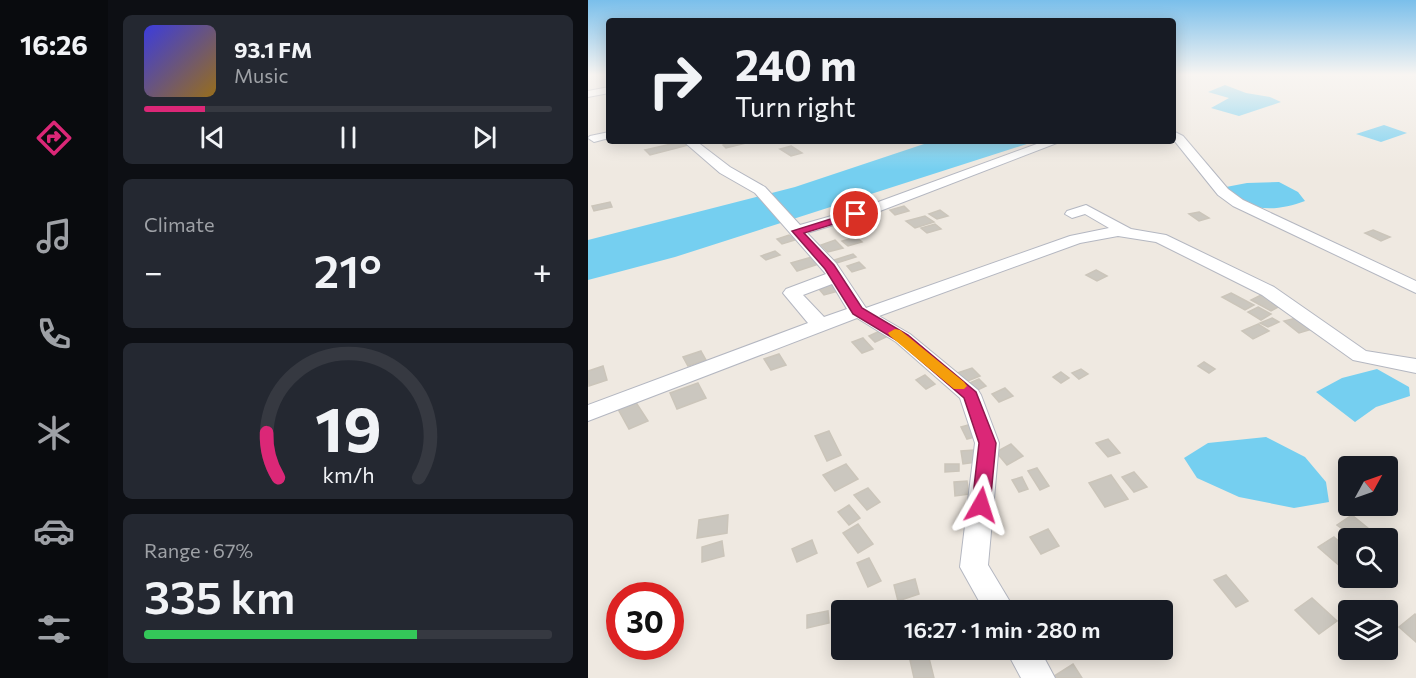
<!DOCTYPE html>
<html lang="en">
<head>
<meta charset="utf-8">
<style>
	body { margin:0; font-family:Commissioner,sans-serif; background:#242831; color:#f1f3f6; height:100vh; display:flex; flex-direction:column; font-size:22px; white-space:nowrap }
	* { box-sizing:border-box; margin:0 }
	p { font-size:20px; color:#9ea1a6 }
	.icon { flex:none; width:33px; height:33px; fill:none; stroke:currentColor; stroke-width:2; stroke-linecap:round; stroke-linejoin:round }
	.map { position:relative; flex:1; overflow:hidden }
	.sheet { display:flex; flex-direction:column; gap:15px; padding:15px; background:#0d0f14; width:480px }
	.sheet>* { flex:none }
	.banner { position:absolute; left:18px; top:18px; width:570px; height:126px; border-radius:6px; box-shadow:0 3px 15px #0003; background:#171b24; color:#f1f3f6; overflow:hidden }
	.needle { width:39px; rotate:50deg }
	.fabs { position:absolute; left:750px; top:456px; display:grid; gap:12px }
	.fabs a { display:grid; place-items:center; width:60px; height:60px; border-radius:6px; background:#171b24; box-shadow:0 3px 15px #0003; font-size:30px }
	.speed { position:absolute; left:18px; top:582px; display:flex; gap:12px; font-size:30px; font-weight:700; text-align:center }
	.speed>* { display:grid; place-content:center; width:78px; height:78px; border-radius:50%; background:#171b24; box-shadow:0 3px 15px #0003; line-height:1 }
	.speed .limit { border:9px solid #d22; background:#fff; color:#111 }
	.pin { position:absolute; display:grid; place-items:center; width:51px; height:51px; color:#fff; margin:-26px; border:3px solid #fff; border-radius:50%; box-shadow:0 2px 6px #0007 }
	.me { position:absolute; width:66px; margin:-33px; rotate:6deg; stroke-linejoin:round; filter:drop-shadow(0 0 4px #0008) }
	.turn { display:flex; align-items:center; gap:21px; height:126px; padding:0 30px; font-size:27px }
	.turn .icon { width:78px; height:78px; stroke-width:2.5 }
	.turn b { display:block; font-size:42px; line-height:51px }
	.big { font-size:45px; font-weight:600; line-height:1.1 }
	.sheet .tile { flex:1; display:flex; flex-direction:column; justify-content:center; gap:9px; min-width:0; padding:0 21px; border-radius:9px; background:#242831 }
	.sheet .dial { align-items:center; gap:0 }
	.dial svg { height:156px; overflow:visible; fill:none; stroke:#363941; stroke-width:7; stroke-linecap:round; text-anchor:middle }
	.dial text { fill:#f1f3f6; stroke:none }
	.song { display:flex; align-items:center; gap:18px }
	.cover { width:72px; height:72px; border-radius:9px; background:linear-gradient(135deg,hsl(240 70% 55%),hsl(40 70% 35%)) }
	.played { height:6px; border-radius:3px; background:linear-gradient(90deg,#db2777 15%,#363941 15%) }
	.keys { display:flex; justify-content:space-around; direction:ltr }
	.heat { display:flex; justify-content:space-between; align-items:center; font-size:33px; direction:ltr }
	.charge { height:9px; border-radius:4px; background:linear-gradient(90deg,#34c759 67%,#363941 0) }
	.trip { position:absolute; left:243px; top:600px; width:342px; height:60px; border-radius:6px; background:#171b24; box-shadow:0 3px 15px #0003; font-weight:600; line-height:60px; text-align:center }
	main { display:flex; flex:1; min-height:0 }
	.menu { display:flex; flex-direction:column; width:108px; justify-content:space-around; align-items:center; background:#090b0e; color:#9ea1a6 }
	.menu .icon { width:42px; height:42px }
	.menu .active { color:#db2777 }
	.menu b { font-size:27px; color:#f1f3f6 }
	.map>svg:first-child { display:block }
</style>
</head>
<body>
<main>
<nav class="menu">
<b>16:26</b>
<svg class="icon active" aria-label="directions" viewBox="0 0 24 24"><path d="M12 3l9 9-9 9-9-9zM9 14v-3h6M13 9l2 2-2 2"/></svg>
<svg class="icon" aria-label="music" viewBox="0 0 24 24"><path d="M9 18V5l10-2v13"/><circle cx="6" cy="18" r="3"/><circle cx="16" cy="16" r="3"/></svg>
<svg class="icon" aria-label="phone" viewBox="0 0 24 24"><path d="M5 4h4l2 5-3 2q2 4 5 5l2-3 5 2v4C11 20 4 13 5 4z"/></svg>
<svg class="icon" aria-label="climate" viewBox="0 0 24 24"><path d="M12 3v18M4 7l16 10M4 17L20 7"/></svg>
<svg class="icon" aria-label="car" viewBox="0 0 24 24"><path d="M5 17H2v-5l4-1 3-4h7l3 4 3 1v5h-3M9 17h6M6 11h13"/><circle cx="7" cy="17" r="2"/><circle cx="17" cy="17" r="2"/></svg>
<svg class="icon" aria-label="filters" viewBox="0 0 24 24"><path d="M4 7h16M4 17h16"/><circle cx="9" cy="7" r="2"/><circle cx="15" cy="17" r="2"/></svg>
</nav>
<section class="sheet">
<div class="tile">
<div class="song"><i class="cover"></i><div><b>93.1 FM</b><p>Music</p></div></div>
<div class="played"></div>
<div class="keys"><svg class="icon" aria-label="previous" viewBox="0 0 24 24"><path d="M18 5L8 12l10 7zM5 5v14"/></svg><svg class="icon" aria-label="pause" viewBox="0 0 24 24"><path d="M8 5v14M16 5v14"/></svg><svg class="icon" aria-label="next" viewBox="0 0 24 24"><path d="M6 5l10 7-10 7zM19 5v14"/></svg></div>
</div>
<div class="tile"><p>Climate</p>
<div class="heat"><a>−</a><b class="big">21°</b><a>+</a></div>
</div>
<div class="tile dial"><svg viewBox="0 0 100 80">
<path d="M14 69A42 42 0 1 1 86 69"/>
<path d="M14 69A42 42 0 0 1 8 46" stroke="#db2777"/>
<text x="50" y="56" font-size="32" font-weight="700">19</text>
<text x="50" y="72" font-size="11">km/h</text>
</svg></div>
<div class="tile"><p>Range · 67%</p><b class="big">335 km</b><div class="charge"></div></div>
</section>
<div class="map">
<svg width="828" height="678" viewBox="0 0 828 678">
	<rect width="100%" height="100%" fill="#efe9e1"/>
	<path fill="#75cff0" d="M637,85L658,93L682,97L693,102L651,116L623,108L641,98L620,92Z
		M796,125L819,133L793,142L768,134Z
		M345,141H448L87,257L0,280V240L207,187Z
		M691,182L710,192L717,201C688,212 657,213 638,187L659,183Z
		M789,369L821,387L822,396L788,407L767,422L728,392L754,378Z
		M678,437L717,457L738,482L741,502L706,508L651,497L609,478L596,458L620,443Z"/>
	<path fill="#cbc7bf" stroke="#cbc5ba" stroke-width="1.5" d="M142,141H154L158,143L138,148L135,145L138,144L136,142Z
		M92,142L104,144L62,155L57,150Z
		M203,146L214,153L203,156L192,149Z
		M22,202L24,207L6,211L4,206Z
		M316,206L321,211L307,215L302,210Z
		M352,210L360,216L349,219L341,214Z
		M611,212L621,218L611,221L601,214Z
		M337,216L346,222L327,228L318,221Z
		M347,224L353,229L339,233L333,228Z
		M785,230L802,237L793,241L777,233Z
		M201,235L207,240L194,244L189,239Z
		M268,237L274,242L260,246L254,241Z
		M247,240L255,248L240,252L233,245Z
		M187,251L192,255L178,260L173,256Z
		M265,254L268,257L249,263L246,260Z
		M227,256L234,263L209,271L203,263Z
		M271,262L277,268L264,272L259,266Z
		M508,270L519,276L509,281L498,275Z
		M244,284L250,291L236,295L231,289Z
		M643,293L666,305L657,310L634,297Z
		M675,294L694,305L683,311L663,300Z
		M670,307L683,314L673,320L660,312Z
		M716,316L731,327L711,333L696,321Z
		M684,318L691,322L680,327L672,323Z
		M670,324L681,331L665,339L654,331Z
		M292,331L298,337L287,342L281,336Z
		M275,338L285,349L274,353L264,342Z
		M113,351L118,360L100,366L95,357Z
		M191,354L198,365L183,370L176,359Z
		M616,362L627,369L621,373L610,366Z
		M15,366L19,380L1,386L0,371Z
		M384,368L392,376L377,382L369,373Z
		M493,369L500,374L491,379L484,373Z
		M473,372L481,378L473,383L465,377Z
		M337,375L347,384L338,389L328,380Z
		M391,379L398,386L383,393L377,385Z
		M110,383L118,398L89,409L82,393Z
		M417,388L425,396L411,402L404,394Z
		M47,401L60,421L41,429L30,409Z
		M384,424L390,436L379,439L373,427Z
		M241,431L253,455L239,461L227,436Z
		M520,439L532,453L520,457L508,443Z
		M423,444L435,456L419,465L408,452Z
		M386,450L388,462L375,464L373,451Z
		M258,464L270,479L247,491L235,475Z
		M357,464H371V471L357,472Z
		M449,468L461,486L452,490L440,471Z
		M546,472L559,487L546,492L534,477Z
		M523,475L540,499L517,507L501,483Z
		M434,477L440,489L431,492L424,480Z
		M379,481L381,494L367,496L366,482Z
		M280,488L292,502L279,510L266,495Z
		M261,505L272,518L261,525L250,512Z
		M140,515L139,533L109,538L111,520Z
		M764,515L787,534L780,538H766L749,525Z
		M270,524L285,544L270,553L255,533Z
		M460,529L471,546L453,554L442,537Z
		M746,537L760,549V562L753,567L730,547Z
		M224,540L229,553L209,562L204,549Z
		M134,541L136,556L114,562V547Z
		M281,558L293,581L280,587L269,563Z
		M638,575L660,601L648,607L626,580Z
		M327,579L331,594L310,601L306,585Z
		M724,598L749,621L731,634L707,610Z
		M304,602L306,610H284L283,608Z
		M240,611L241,623L219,628V615Z
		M827,614L828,615V642L811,627Z
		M367,650H380L381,657L368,659Z
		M340,654L346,678H326L322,660Z
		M485,664L494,678H463Z"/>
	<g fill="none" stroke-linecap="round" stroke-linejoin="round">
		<g stroke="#b4b7c1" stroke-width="2">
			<path id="minor" d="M21,87V93L0,97V91Z
				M585,131L595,136L640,189L655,200L828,281V293L645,206L630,195L585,139Z
				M21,132V138L6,142L0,138L2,136Z
				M95,141H108L142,167L177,187L212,225L282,205L457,141H474L292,211L219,233L248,263L278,308L482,236L521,228L497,214L484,218L477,214L479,211L498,205L543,229L578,235L686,287L778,351L828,359V373L765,360L674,295L568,242L530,236L492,243L291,316L322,334L390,390L393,395L411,443L400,565L427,610H396L372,567L387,443L372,398L308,342L269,318L0,421V405L220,323L195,293L198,289L238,274L167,193L132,173ZM244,284L259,309L236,317L215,295Z
				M418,650H452L467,678H433Z"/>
		</g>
		<use href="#minor" fill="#fff" fill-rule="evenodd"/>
	</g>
	<linearGradient id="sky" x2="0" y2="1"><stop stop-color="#7abfeb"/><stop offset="0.44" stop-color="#f8f5f2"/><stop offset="1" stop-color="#f8f5f2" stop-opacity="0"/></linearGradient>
	<rect width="828" height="170" fill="url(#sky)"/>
	<path fill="#db2777" stroke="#8e194d" stroke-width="1.5" d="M268,211L273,214L272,216L216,233L246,265L274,308L320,335L388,392L408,443L402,505L399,510L393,512L386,510L384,505L391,443L376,398L310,341L265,314L237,269L204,231Z"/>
	<path fill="#f59e0b" d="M307,329L312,330L376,382L379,386L376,389H366L302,336L300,333Z"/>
</svg>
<div class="fabs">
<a><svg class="needle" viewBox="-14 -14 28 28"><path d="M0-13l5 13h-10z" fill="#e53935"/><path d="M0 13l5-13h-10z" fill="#9ea1a6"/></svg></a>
<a><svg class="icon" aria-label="search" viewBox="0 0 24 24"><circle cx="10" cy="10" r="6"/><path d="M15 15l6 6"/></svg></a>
<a><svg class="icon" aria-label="layers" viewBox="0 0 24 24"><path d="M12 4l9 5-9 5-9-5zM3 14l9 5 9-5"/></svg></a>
</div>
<div class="speed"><div class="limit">30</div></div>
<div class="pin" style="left:268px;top:214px;background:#d93025"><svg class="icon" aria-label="arrive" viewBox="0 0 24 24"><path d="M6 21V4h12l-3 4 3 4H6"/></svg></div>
<svg class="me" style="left:393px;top:505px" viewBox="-20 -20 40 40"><path d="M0-17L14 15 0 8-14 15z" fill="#db2777" stroke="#fff" stroke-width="4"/></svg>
<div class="trip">16:27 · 1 min · 280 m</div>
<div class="banner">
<div class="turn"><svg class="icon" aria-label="right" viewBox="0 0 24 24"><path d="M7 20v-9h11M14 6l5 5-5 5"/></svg><div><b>240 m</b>Turn right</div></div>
</div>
</div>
</main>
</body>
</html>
